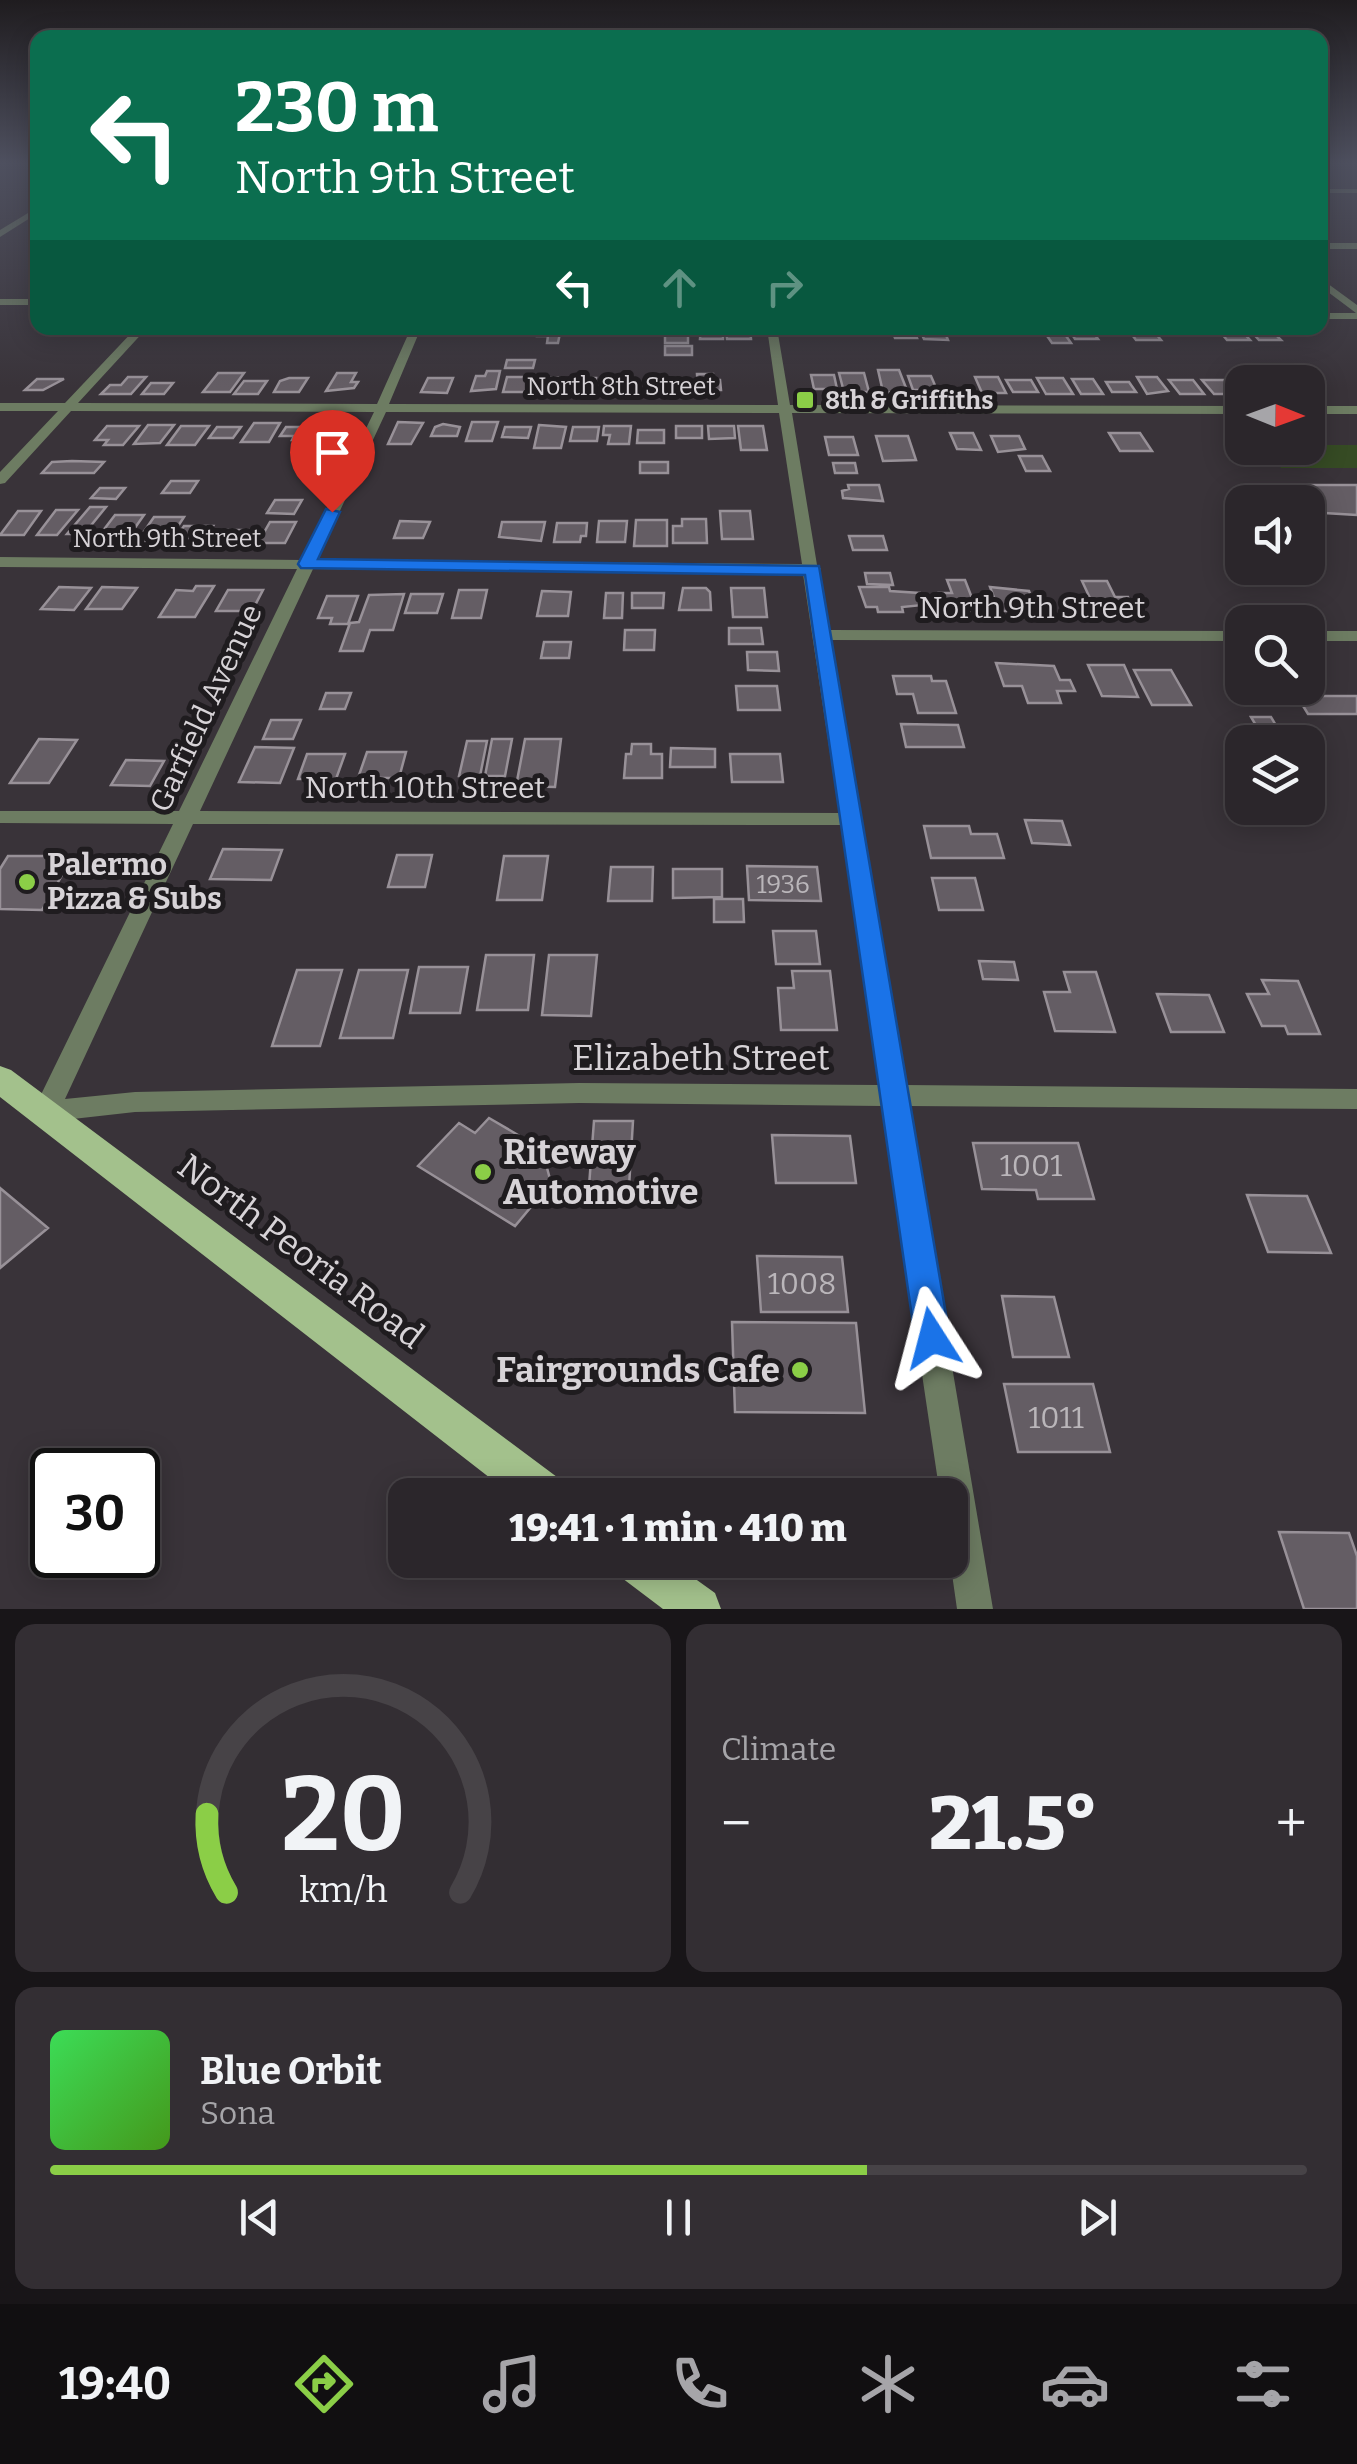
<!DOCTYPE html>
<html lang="en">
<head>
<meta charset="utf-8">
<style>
	body { margin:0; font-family:Bitter,serif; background:#332e33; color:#f1f3f6; height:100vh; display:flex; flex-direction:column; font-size:38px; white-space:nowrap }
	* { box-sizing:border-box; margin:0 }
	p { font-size:32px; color:#a6a5a9 }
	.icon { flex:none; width:55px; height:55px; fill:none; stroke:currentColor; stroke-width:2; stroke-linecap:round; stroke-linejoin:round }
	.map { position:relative; height:1609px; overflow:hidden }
	.side { display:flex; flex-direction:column; gap:15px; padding:15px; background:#181518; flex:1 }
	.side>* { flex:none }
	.guide { position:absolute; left:30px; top:30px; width:1298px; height:305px; border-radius:20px; box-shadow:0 5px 25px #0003,0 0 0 2px #474347; background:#0b6e4f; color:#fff; overflow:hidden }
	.needle { width:65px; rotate:91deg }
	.controls { position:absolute; left:1225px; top:365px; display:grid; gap:20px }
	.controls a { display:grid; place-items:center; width:100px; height:100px; border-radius:20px; background:#2b262b; box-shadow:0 5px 25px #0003,0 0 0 2px #474347; font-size:50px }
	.speed { position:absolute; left:30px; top:1448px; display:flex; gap:20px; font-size:50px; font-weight:700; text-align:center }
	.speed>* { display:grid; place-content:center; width:130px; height:130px; border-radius:50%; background:#2b262b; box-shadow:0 5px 25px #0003,0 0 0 2px #474347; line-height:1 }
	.speed .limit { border:5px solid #111; border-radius:15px; background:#fff; color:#111 }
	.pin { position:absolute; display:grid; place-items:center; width:85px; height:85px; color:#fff; margin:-102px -42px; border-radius:50% 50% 50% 0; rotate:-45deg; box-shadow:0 0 10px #0007 }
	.pin .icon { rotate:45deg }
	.me { position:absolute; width:110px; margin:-55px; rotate:351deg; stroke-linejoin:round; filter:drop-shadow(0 0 8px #0008) }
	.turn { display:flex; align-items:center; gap:35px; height:210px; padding:0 40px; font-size:45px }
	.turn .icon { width:130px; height:130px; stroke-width:2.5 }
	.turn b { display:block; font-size:70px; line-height:85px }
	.lanes { display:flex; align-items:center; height:95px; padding:0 40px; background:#0003; justify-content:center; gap:50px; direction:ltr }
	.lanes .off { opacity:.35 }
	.big { font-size:75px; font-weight:800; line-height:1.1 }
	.side .card { flex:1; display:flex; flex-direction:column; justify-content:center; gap:15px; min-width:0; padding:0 35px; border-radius:20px; background:#332e33 }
	.side .dial { align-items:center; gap:0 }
	.dial svg { height:260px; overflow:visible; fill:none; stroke:#474347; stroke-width:7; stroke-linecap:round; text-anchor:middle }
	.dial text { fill:#f1f3f6; stroke:none }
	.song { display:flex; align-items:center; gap:30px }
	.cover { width:120px; height:120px; border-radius:15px; background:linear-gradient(135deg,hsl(130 70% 55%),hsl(100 70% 35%)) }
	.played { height:10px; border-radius:5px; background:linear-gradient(90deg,#8bce47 65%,#474347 65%) }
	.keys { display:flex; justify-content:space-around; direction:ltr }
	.heat { display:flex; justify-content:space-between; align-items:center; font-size:55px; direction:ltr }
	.side .tiles { flex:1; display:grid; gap:15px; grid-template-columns:1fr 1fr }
	.card:last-child { grid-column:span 2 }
	.trip { position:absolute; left:388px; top:1478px; width:580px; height:100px; border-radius:20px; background:#2b262b; box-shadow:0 5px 25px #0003,0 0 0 2px #474347; font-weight:800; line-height:100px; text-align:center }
	.dock { display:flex; height:160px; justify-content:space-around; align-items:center; background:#110f11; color:#a6a5a9 }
	.dock .icon { width:70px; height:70px }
	.dock .selected { color:#8bce47 }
	.dock b { font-size:45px; color:#f1f3f6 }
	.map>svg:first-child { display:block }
</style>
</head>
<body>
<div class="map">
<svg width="1357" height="1609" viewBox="0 0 1357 1609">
	<rect width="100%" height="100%" fill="#393339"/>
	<path fill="#364b24" d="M1308,445H1357V468H1281L1265,448Z"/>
	<path fill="#645d64" stroke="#989198" stroke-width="2.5" d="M561,328L558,343H547L548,336H537L538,329Z
		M665,328H688V343H665Z
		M701,328H723V339H700Z
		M891,328H913L917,338H895Z
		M919,328H943L948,340L924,339Z
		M1068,328H1090L1098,339H1075Z
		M1127,328L1152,329L1161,340H1136Z
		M1217,328L1241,330L1250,340H1227Z
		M726,329H750L751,339H727Z
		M1249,329H1270L1281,340H1259Z
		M1043,330H1062L1071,343H1052Z
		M665,346H692V355H665Z
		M507,360H535L533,368H505Z
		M878,370H899L908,393L883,392Z
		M487,371H500L496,389L471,391L476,376H485Z
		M218,373H244L230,392H203Z
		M337,373H356L351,382H358L354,388L326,391Z
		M839,373H864L869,392H844Z
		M697,374H713V380H720L721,390H698Z
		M811,375H834L837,389H814Z
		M908,376H931L937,390H913Z
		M128,377H146L131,394H101L110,385H121Z
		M507,377H532L528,392H503Z
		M540,377L563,378L559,393L536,392Z
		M975,377H998L1006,393H982Z
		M1137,377H1157L1168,391L1147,394Z
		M289,378H308L299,392H274L280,381Z
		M428,378H453L447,393L421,392Z
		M573,378H596L594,389H570Z
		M1037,378H1063L1073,394H1046Z
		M37,379H64L43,390H25Z
		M605,379H626L625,390L604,389Z
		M1072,379H1093L1103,394H1081Z
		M1006,380H1031L1038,392H1013Z
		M1169,380H1193L1204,394H1180Z
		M1202,380H1226L1239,394H1214Z
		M244,381H267L258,394H234Z
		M1106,382H1129L1136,392H1112Z
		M151,383H173L164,394H142Z
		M398,422L423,423L411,444H388Z
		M472,422H498L492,441H466Z
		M254,423H280L269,442H241Z
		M322,423H351L344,436L315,435Z
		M443,424L460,427L457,436H431L435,427Z
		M148,425H174L160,443L134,444Z
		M539,425L566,427L561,448H534Z
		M107,426H139L123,445H104L108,440H95Z
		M181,426H209L195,445H167Z
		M604,426H631L629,444H608L610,435H603Z
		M676,426H702V438H676Z
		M708,426H734L735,438L709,439Z
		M738,426H763L767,450H741Z
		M217,427H241L233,438H209Z
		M286,427H312L305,440H292L294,436H280Z
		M505,427H531L528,438L502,437Z
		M573,427H599L597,441H570Z
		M638,430H664V443H637Z
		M950,433H973L981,450L957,449Z
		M1109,433H1140L1152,451H1120Z
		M876,436H908L916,460L883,461Z
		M991,436H1019L1025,449L998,452Z
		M825,437H853L858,455H829Z
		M1019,456H1042L1050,471H1026Z
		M52,462L72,461L104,462L94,473H42Z
		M640,462H668V473H640Z
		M833,463H855L857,473H835Z
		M171,481H198L190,493H162Z
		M848,485H879L883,501L843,498L842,491L849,489Z
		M1300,485H1357V515L1308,512V502H1285L1272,487L1302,488Z
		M100,488H125L116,499L91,498Z
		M275,500H302L294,514L267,513Z
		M90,507H106L84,534H67Z
		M56,510H78L57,535H37Z
		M18,511H41L24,535H0Z
		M720,511H750L753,539H722Z
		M115,515H144L132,532H102Z
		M154,517H184L169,540L136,543Z
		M682,519H706L707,543H673V526H682Z
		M636,520H667V546H634Z
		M400,521L430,522L423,538H394Z
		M599,521H627L625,542H597Z
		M270,522H296L285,543H258Z
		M502,522H545L541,541L499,537Z
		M557,523H587L586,536H581L580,542H554Z
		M184,526H213L204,539H175Z
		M226,530H252L248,539L220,540Z
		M849,536H883L887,550H853Z
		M865,573H890L893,585L867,584Z
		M947,580H965L977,611H945L939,593H952Z
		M1082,581H1107L1115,597H1128L1135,611H1096Z
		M196,586H214L195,617H159L176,590L193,591Z
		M59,587L91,588L74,610L41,609Z
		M102,587L137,588L122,609H86Z
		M859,587H889L890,591L920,593L923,605L902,607L903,612H878L877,607H866Z
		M990,587L1029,591L1037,611H999Z
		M683,588H706L710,592L711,610H679Z
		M731,588H764L767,617H733Z
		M228,590H263L252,611H216Z
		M459,590H487L481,618H452Z
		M542,591L571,592L568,616H537Z
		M606,593H623L622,618H604Z
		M632,593H664L663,608H632Z
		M404,594L393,630H370L363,651H340L350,623L359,622L369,595Z
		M411,594H443L437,613H405Z
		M327,596H358L348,624H330L332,618H318Z
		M729,628H761L763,644H729Z
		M625,630H655L654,650H624Z
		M544,642H571L569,658H541Z
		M747,652H777L779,671L748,670Z
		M996,663L1054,666L1060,680H1070L1075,691H1057L1061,703H1028L1022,686H1004Z
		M1088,665H1124L1138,697L1102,696Z
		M1134,670H1171L1191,705H1152Z
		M893,676H931L932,681H946L956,713H918L913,694H897Z
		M736,686H777L780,710H738Z
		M326,693H351L345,709H320Z
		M1297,696H1357V714H1308Z
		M1251,717H1271L1281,734H1261Z
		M271,720H301L293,739H263Z
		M901,724L958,725L964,747H906Z
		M39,739L77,740L49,783H10Z
		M492,739H512L505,776H485Z
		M525,739H561L555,787L516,786Z
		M467,741H487L480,776H459Z
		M632,744H651V754H662V778H624L626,754H631Z
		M255,747L294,748L280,783L239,782Z
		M671,748L715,749V767H670Z
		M367,752H406L399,778H358Z
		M307,754H345L336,779H298Z
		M730,754H780L783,782H732Z
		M126,760L164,761L150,786L111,785Z
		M1025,820L1062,821L1070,845L1032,843Z
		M924,826H969L971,834H997L1004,858H931Z
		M223,849L282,850L271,880L210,879Z
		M397,855H432L425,887H388Z
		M8,856H73L42,910L0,909V869Z
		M504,856H548L542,900H497Z
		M747,866L817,867L821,901L749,900Z
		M611,867H653L652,901H608Z
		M673,869H722V897L673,898Z
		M932,878H975L983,910H939Z
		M714,899H743L744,922H714Z
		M773,931H816L820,964H776Z
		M486,955H534L528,1010H477Z
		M549,955H597L591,1016L542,1015Z
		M979,961L1014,962L1018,980L983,979Z
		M419,967H468L460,1013H410Z
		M297,970H342L320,1046H272Z
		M359,970H408L393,1038H340Z
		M792,971H830L837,1030H781L778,988H794Z
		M1064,972H1096L1115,1032L1055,1031L1044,992H1070Z
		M1262,980L1298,981L1320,1034H1288L1285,1026H1262L1247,994H1269Z
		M1157,994L1209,995L1224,1032H1171Z
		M489,1118L542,1149L551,1183L515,1226L418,1166L459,1123L475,1133Z
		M594,1121H633L629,1187L589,1186Z
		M772,1135L850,1136L856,1183H776Z
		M973,1143H1078L1094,1199H1038L1036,1190L982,1189Z
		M0,1188L48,1228L0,1268Z
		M1247,1195L1307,1196L1331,1253L1268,1252Z
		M757,1256L842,1257L848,1312H761Z
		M1002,1296L1054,1297L1069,1357H1013Z
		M732,1322L856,1323L865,1413L735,1412Z
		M1004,1384H1093L1110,1452H1018Z
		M1279,1532L1349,1533L1357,1556V1609H1304Z"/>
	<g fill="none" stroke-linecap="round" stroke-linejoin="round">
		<path fill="#6d7c62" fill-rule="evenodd" d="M1320,189H1357V193H1320Z
			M38,207V213L0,237V230Z
			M1320,243H1357V249H1320Z
			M1320,278L1357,305V319H1320V313H1356L1320,286Z
			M0,299H38V305H0Z
			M136,328H147L78,403L377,404L411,328H421L389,404L778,405L767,328H777L790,405L1242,406V414L792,413L817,565L821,569L818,572L828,630L1242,631V641L830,640L905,1085L1357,1089V1109L908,1106L993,1609H957L950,1560V1495H940L882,1106L579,1103L135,1112L46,1122L37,1118L33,1111L173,824L0,823V811H179L297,569L0,567V557L302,560L374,412L71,411L5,483L0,484V472L58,411H0V403H65ZM386,412L779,413L802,564L317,560ZM313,569L803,574L839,813L200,811ZM193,824L841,825L879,1085L579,1083L135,1092L65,1099Z
			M1308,406H1357V414H1308Z
			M1308,631H1357V641H1308Z"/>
		<path fill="#a3c18c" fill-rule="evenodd" d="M0,1066L11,1070L561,1480L567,1495H512L0,1097Z
			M611,1560H669L715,1593L721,1609H663L618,1575Z"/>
	</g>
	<linearGradient id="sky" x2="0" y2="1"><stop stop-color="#1f1c1f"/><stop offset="0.42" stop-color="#4e505f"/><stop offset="1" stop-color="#4e505f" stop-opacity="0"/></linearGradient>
	<rect width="1357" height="388" fill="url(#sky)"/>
	<path fill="#1a73e8" stroke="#114b97" stroke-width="2.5" d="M326,509L340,512L318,559L819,566L950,1338L945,1350L932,1355L920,1350L915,1338L805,575L301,568L298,564Z"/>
	<g fill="#8bce47" stroke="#1f1c1f" stroke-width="4">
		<rect x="795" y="390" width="20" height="20" rx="5"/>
		<circle cx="27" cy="882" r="10"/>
		<circle cx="483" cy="1172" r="10"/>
		<circle cx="800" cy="1370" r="10"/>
	</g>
	<g text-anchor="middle" stroke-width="10" stroke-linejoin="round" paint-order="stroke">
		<g font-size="25" fill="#d7d3d7" stroke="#1f1c1f">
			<text x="621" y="395">North 8th Street</text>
			<text x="167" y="547">North 9th Street</text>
		</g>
		<g font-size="25" font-weight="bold" fill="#d7d3d7" stroke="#1f1c1f" text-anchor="start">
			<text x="825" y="409">8th &amp; Griffiths</text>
		</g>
		<g font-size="25" fill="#bab6ba">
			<text x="783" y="893">1936</text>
		</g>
		<g font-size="30" fill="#d7d3d7" stroke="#1f1c1f">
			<text x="1032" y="618">North 9th Street</text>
			<text transform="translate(206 708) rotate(-65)" y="10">Garfield Avenue</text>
			<text x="425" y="798">North 10th Street</text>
		</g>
		<g font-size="30" font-weight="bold" fill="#d7d3d7" stroke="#1f1c1f" text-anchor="start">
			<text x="47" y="875">Palermo<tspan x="47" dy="34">Pizza &amp; Subs</tspan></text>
		</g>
		<g font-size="30" fill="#bab6ba">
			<text x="1031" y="1176">1001</text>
			<text x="802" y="1294">1008</text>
			<text x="1056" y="1428">1011</text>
		</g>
		<g font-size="35" fill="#d7d3d7" stroke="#1f1c1f">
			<text x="701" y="1070">Elizabeth Street</text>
			<text transform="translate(301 1251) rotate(37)" y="12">North Peoria Road</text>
		</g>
		<g font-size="35" font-weight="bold" fill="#d7d3d7" stroke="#1f1c1f" text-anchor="start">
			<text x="503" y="1164">Riteway<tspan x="503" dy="40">Automotive</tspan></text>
			<text x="780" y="1382" text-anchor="end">Fairgrounds Cafe</text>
		</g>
	</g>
</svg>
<div class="controls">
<a><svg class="needle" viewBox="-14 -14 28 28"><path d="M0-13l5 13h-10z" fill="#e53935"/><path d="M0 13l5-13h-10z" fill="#a6a5a9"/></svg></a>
<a><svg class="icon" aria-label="sound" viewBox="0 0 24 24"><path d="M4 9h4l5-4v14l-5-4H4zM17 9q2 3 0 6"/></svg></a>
<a><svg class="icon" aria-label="search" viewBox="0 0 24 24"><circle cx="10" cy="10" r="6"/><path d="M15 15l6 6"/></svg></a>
<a><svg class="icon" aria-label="layers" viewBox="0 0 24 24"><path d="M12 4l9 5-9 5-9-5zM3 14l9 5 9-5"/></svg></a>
</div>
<div class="speed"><div class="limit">30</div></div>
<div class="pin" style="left:332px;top:512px;background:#d93025"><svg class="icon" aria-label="arrive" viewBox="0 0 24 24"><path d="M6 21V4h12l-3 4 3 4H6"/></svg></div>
<svg class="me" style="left:932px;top:1338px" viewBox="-20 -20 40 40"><path d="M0-17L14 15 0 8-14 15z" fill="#1a73e8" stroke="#fff" stroke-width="4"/></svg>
<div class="trip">19:41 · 1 min · 410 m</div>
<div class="guide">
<div class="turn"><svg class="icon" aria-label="left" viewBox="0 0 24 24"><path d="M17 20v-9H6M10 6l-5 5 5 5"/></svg><div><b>230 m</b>North 9th Street</div></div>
<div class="lanes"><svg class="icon" aria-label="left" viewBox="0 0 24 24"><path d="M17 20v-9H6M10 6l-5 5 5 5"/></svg><svg class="icon off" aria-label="ahead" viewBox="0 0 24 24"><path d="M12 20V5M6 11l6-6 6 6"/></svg><svg class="icon off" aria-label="right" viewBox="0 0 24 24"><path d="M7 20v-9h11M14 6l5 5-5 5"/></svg></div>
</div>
</div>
<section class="side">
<div class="tiles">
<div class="card dial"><svg viewBox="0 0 100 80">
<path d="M14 69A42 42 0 1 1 86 69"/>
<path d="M14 69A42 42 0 0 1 8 45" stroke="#8bce47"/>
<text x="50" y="56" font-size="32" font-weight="700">20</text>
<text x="50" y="72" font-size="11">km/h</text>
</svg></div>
<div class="card"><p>Climate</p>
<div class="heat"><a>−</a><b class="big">21.5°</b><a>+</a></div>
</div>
<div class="card">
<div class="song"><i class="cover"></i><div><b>Blue Orbit</b><p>Sona</p></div></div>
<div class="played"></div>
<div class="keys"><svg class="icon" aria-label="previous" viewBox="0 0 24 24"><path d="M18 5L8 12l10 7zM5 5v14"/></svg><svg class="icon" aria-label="pause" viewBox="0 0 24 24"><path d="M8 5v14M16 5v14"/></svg><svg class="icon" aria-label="next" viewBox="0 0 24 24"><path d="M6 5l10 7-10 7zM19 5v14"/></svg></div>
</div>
</div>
</section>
<nav class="dock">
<b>19:40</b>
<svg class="icon selected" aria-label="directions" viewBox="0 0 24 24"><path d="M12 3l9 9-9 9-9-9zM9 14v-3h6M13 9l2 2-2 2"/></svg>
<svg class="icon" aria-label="music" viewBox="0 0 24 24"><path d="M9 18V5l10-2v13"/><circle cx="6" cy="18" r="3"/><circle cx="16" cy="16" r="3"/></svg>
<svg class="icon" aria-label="phone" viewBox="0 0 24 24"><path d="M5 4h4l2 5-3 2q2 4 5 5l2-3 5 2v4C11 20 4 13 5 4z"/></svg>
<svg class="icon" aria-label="climate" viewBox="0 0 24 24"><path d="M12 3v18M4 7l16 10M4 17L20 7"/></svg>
<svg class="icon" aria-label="car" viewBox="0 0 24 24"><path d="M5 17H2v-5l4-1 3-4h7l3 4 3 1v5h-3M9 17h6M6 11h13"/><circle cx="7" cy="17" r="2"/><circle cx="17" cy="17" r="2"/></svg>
<svg class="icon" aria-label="filters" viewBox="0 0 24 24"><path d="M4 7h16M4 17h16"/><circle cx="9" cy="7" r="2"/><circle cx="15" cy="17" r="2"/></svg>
</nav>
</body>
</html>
